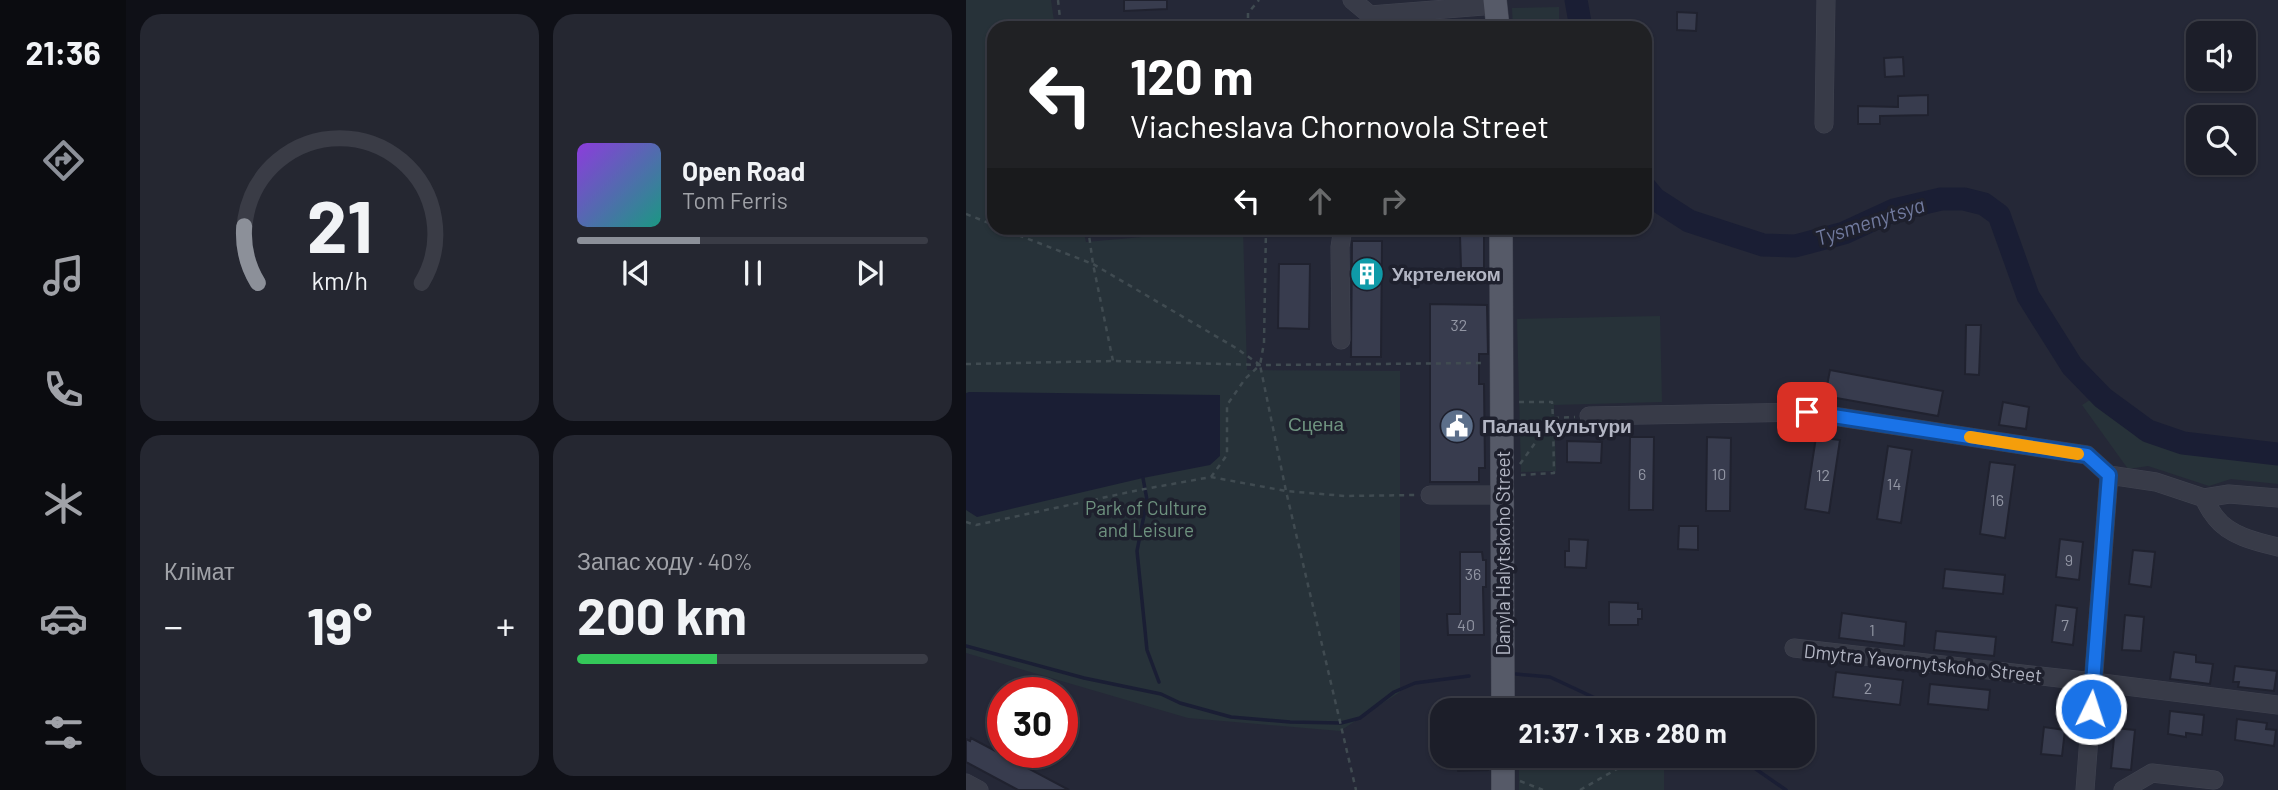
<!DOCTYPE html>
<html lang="uk">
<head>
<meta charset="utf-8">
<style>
	body { margin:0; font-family:Barlow,sans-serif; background:#252731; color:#f1f3f6; height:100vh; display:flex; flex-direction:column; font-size:26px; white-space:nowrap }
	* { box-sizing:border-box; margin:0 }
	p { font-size:23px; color:#a0a2a8 }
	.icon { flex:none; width:38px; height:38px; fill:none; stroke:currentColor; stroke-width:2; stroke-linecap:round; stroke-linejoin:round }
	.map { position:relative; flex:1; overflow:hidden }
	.drawer { display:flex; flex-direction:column; gap:14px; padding:14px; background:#0f1017; width:840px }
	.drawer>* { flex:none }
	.banner { position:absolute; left:21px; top:21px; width:665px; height:214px; border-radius:21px; box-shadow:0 2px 5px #0004,0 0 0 2px #3a3c46; background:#202124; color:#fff; overflow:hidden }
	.fabs { position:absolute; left:1220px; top:21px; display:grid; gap:14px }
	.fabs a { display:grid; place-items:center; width:70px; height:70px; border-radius:14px; background:#1c1e29; box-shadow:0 2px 5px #0004,0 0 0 2px #3a3c46; font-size:35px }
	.speed { position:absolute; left:21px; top:677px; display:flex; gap:14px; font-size:35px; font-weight:700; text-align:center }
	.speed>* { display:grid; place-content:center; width:91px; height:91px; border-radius:50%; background:#1c1e29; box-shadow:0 2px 5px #0004,0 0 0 2px #3a3c46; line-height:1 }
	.speed .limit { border:10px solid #d22; background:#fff; color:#111 }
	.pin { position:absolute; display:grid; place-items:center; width:60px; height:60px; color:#fff; margin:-30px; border-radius:14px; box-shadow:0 4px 10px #0006 }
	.me { position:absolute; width:77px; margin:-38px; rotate:4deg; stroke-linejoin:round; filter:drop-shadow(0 0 5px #0008) }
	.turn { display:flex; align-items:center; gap:24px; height:147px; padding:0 28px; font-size:32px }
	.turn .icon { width:91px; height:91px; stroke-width:2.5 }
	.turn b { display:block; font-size:49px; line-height:60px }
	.lanes { display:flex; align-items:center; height:66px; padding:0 28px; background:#0003; justify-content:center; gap:35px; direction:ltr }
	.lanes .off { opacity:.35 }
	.big { font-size:52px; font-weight:700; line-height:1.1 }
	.drawer .card { flex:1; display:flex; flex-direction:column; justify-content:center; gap:10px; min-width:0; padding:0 24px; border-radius:21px; background:#252731 }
	.drawer .dial { align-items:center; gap:0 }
	.dial svg { height:182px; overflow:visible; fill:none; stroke:#3a3c46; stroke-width:7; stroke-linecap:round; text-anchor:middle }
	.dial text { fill:#f1f3f6; stroke:none }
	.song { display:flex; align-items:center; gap:21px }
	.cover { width:84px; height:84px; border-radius:10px; background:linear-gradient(135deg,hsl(270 70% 55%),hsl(170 70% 35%)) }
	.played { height:7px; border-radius:4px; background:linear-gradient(90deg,#8c9099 35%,#3a3c46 35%) }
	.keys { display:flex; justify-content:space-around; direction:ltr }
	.heat { display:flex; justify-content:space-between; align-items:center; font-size:38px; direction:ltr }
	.charge { height:10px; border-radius:5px; background:linear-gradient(90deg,#34c759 40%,#3a3c46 0) }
	.drawer .tiles { flex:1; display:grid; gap:14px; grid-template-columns:repeat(2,1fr) }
	.trip { position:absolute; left:464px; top:698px; width:385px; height:70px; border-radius:21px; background:#1c1e29; box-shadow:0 2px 5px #0004,0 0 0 2px #3a3c46; font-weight:700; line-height:70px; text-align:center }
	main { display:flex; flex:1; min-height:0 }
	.dock { display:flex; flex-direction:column; width:126px; justify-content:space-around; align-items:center; background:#0b0c10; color:#a0a2a8 }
	.dock .icon { width:49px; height:49px }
	.dock .active { color:#8c9099 }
	.dock b { font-size:32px; color:#f1f3f6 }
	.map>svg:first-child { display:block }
</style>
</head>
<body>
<main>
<nav class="dock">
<b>21:36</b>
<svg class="icon active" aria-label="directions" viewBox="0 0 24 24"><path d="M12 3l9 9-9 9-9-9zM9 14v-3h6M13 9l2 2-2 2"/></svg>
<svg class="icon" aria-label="music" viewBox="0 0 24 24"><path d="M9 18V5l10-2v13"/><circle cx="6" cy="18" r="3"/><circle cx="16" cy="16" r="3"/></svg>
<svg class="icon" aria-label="phone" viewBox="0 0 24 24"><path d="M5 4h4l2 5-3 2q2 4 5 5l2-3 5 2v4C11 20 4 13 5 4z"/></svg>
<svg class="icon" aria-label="climate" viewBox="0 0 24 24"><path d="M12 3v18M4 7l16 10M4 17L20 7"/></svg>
<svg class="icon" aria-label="car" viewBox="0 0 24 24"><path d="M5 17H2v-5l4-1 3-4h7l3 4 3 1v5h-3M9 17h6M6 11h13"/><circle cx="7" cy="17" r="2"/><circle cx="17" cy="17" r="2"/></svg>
<svg class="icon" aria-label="filters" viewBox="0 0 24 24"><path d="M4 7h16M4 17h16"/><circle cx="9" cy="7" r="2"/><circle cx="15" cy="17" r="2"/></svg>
</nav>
<section class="drawer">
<div class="tiles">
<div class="card dial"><svg viewBox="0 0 100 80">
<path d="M14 69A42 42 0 1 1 86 69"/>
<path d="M14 69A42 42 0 0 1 8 44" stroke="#8c9099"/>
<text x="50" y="56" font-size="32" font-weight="700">21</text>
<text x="50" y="72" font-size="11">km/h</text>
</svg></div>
<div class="card">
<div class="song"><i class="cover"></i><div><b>Open Road</b><p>Tom Ferris</p></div></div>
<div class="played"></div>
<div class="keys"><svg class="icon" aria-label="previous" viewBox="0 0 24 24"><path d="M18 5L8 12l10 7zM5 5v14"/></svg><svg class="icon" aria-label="pause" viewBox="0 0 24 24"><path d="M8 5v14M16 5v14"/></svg><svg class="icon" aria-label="next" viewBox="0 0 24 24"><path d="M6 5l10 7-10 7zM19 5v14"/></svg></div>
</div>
<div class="card"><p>Клімат</p>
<div class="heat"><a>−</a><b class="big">19°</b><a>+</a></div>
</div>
<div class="card"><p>Запас ходу · 40%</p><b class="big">200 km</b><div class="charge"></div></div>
</div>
</section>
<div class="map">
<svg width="1312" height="790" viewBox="0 0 1312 790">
	<rect width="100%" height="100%" fill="#252837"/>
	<path fill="#273239" d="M0,0H85L89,28H28V228H117L120,242L277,228L281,370L434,371V692L374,731L222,718L0,653Z
		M593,7V28H547L546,8Z
		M694,316L696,402L588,405L590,471L555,472L551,319Z
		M1127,398L1173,439L1215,453L1312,464V484L1265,479L1243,486L1182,466L1162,469L1116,405Z
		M553,756H698V790H553Z"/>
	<path fill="#1a1e34" d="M3,392L254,395V456L244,465L177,478L11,517L0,510V393Z"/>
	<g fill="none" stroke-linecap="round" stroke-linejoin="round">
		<path stroke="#1a1e34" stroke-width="3.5" d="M177,478L181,500L171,551L181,650L193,682
			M0,646L118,678L195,694L214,703L265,717L324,722L375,723L394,718L428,692L449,683L503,676
			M550,674L584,677L629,698L659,706L690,705L708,710
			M771,756L820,790"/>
		<path stroke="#1a1e34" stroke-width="23" d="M610,0L615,28
			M679,187L689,199L723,221L797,245L829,246L878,233L928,210L975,199H998L1018,204L1033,215L1062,296L1106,366L1137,398L1182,431L1217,443L1312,454"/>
	</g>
	<path fill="#383c4e" stroke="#20222f" stroke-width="2" d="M158,0H201V9L158,11Z
		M711,12L731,13L730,31L711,30Z
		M485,20L486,28H448V23Z
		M937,57L938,76L919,77L918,58Z
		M962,95V115L914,116V124H892V106L932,107V96Z
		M500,228H518V268H495L494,236H499Z
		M386,241H416L415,357H385Z
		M313,264H344L343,329L312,328Z
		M464,304L521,305L522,354H513V384H518L519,468H513V482H464Z
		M1000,325H1015L1013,375L999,374Z
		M864,370L977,391L972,416L859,396Z
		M1037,402L1063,407L1060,429L1033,425Z
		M664,437H688L687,510H663Z
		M741,437L765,438L764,511H740Z
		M850,437L874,440L863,513L839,509Z
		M601,441L636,442L635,463L601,462Z
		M922,446L946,450L935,523L911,519Z
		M1024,462L1049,465L1039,538L1014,534Z
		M713,526H732V550L712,549Z
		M603,539L622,540L620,568L599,567V551H603Z
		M1094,539L1117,542L1113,580L1090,577Z
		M1167,550L1189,552L1185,587L1163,584Z
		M494,552H516L517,560H520V587H517L518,635H482L481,614H494Z
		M979,569L1039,575L1037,594L977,588Z
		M643,602L672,603V609H676V619H672V625H643Z
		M1090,605L1111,608L1107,645L1086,642Z
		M876,613L940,622L938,646L873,638Z
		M1159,615L1178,617L1175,651L1156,650Z
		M970,631L1030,637L1028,656L968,650Z
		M1208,652L1230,655V662L1247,664L1244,684L1204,679Z
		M1269,666L1311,671L1308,691L1272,687L1273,682H1267Z
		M870,672L937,680L934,705L867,697Z
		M964,684L1024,690L1022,710L962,704Z
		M1204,711L1238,715L1236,735L1220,733V737L1202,734Z
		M1271,719L1301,723L1300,729L1310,730L1308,746L1269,740Z
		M1078,727L1099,730L1096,756L1075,754Z
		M1149,728L1169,730L1165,770L1145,768Z
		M5,738L103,790H52L0,762V739L4,741Z
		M492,756H521L522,770L492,771Z"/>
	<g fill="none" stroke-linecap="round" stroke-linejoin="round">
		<g stroke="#414451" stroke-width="19">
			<path id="minor" d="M386,0L404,15L530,5
				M858,124L860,0
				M375,340L374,247L377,228
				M623,416L841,412L1121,455L1143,475
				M1143,475L1190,482L1238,498C1241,505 1245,512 1250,518C1264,536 1291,542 1312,547
				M464,495H536
				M1238,498L1263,494L1312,498
				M828,648L1128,682L1312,705
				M0,783L13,790
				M1119,790L1143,475
				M1157,790L1186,773L1248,780"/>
		</g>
		<g stroke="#414451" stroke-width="24">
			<path id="major" d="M529,0L532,28
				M535,228L537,710
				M537,756V790"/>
		</g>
		<path stroke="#404b51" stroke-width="2.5" stroke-dasharray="5 5" stroke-linecap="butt" d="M92,0L95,28
			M282,28V13L293,0
			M0,214L28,225
			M34,228L127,264L270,348L294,365
			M122,228L127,264L147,361
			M300,228L298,343L294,365L320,491L390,790
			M0,364L147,361L294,365L518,363
			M553,402H586L587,418L609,417
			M554,464L587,418L588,473L555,475
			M245,477L261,455V405L279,379L294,365
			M0,522L10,525L173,490L245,477L320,491L379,496L450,495
			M554,781L577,790
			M614,790L651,769L661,756"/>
		<use href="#minor" stroke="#383b48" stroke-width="18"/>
		<use href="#major" stroke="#565a68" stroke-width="23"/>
	</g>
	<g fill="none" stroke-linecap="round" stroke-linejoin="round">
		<g stroke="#114b97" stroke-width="18">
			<path id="route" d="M841,412L1121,455L1143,475L1125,709"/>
		</g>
		<use href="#route" stroke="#1a73e8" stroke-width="12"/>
		<path stroke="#f59e0b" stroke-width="12" d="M1004,437L1112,454"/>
	</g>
	<defs>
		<g id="building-disc" transform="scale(1.75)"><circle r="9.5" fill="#0f9aa8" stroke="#1e202d"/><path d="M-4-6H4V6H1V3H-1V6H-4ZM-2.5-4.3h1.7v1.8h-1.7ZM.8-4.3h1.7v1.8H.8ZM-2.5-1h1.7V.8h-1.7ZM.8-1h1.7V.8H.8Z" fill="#fff"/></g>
		<g id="civic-disc" transform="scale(1.75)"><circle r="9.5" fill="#5c6f8a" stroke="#1e202d"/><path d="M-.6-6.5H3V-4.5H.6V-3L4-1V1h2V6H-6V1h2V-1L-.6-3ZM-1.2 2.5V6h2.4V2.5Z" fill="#fff"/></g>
	</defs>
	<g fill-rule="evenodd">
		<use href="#building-disc" x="401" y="274"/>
		<use href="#civic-disc" x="491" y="426"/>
	</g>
	<g text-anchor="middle" stroke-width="7" stroke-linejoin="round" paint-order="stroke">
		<g font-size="16" fill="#9296a4">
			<text x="493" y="331">32</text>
			<text x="676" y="480">6</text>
			<text x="753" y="480">10</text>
			<text x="857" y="481">12</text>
			<text x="928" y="490">14</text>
			<text x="1031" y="506">16</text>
			<text x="1103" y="566">9</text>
			<text x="507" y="580">36</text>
			<text x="500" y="631">40</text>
			<text x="1099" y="631">7</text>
			<text x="906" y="636">1</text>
			<text x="902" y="694">2</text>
		</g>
		<g font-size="19" font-weight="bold" fill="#b3b6c4" stroke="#1e202d" text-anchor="start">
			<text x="426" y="281">Укртелеком</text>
			<text x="516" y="433">Палац Культури</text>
		</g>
		<g font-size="19" fill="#6e927f" stroke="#1e202d">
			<text x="350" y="431">Сцена</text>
			<text x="180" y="515">Park of Culture<tspan x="180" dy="22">and Leisure</tspan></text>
		</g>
		<g font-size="19" fill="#b3b6c4" stroke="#1e202d">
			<text transform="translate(537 553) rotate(-90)" y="7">Danyla Halytskoho Street</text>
			<text transform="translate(957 663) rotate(6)" y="7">Dmytra Yavornytskoho Street</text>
		</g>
		<g font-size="21" font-style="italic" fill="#717a9e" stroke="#1e202d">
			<text transform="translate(904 222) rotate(-18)" y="7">Tysmenytsya</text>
		</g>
	</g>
</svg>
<div class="fabs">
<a><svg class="icon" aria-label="sound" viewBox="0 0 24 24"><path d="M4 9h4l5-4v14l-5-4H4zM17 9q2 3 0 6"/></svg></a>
<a><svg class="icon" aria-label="search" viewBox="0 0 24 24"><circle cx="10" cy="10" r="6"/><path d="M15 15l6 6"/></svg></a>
</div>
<div class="speed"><div class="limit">30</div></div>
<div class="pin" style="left:841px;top:412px;background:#d93025"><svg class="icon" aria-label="arrive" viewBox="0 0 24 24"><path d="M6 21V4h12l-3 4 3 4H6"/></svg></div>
<svg class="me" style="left:1125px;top:709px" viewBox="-20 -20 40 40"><circle r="17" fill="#1a73e8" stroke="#fff" stroke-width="3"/><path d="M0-11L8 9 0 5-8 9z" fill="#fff"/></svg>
<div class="trip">21:37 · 1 хв · 280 m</div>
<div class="banner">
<div class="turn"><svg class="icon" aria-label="left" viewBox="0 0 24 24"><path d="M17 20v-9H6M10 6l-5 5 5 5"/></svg><div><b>120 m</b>Viacheslava Chornovola Street</div></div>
<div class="lanes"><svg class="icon" aria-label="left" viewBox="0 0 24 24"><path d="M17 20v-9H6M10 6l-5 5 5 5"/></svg><svg class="icon off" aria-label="ahead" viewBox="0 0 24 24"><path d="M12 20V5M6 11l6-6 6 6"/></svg><svg class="icon off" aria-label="right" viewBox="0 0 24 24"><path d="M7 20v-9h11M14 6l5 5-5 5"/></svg></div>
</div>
</div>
</main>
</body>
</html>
